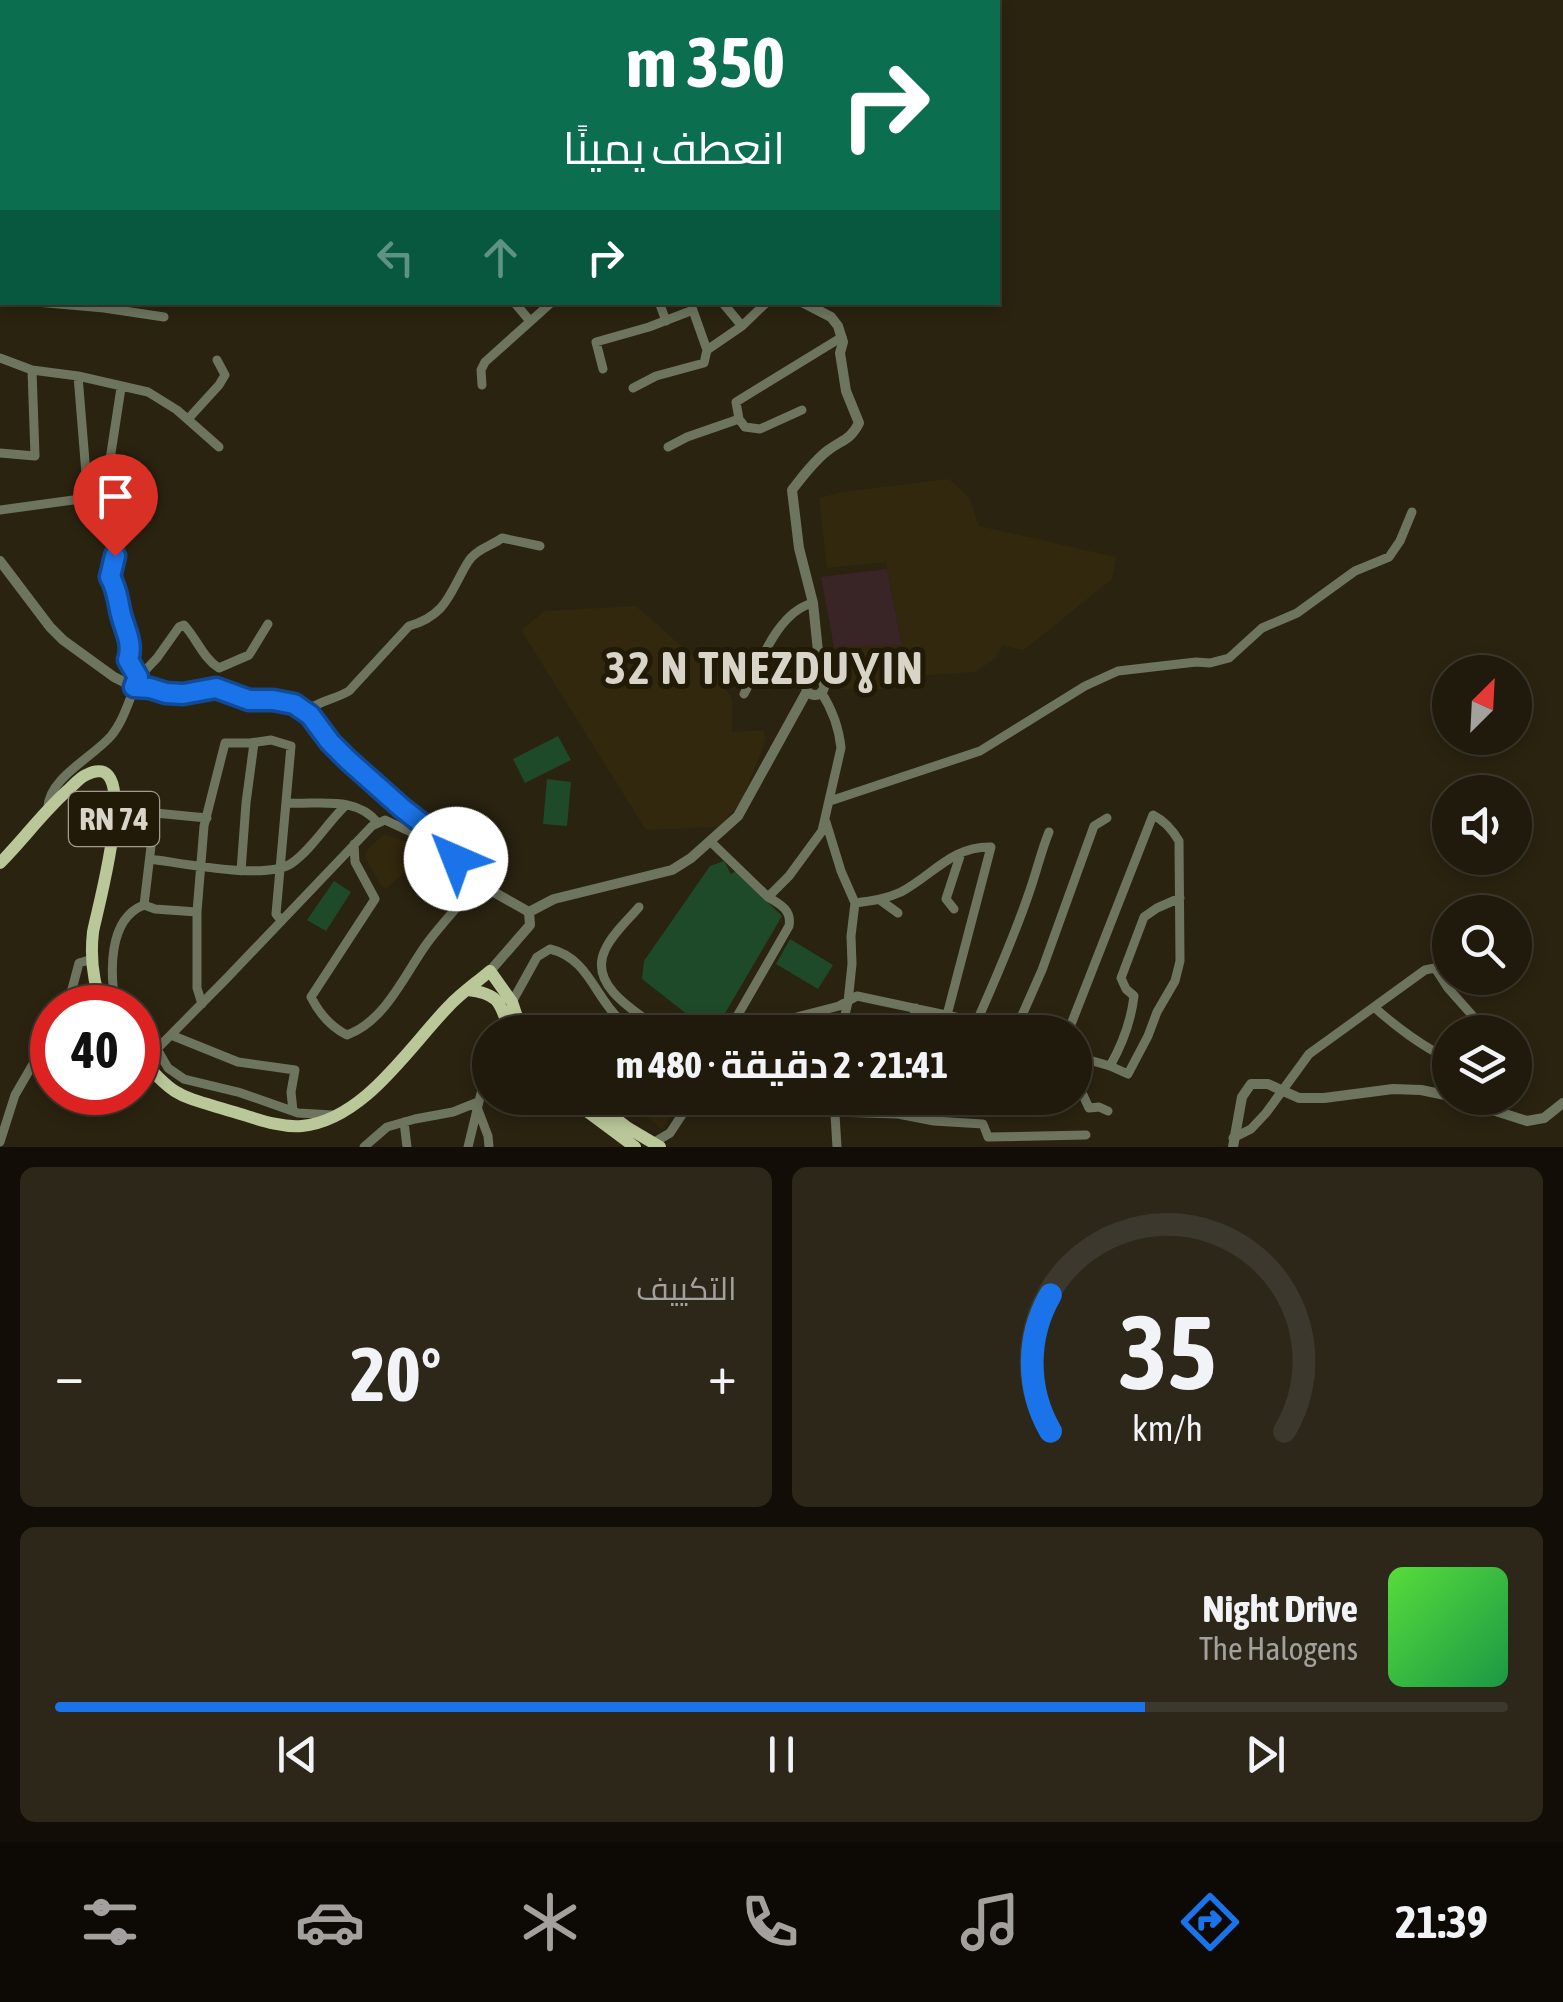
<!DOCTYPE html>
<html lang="ar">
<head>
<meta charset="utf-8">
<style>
	body { margin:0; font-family:"Asap Condensed",Cairo,sans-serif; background:#2d271a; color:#f1f3f6; direction:rtl; height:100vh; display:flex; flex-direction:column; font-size:38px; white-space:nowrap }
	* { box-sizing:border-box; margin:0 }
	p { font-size:32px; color:#a2a19d }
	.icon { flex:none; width:55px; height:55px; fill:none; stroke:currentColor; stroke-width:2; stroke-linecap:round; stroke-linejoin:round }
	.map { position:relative; height:1147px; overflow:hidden; direction:ltr }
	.drawer { display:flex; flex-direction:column; gap:20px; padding:20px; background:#120e07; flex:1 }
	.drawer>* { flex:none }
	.banner { position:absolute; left:0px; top:0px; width:1000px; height:305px; box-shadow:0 5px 15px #0003,0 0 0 2px #3d382d; direction:rtl; background:#0b6e4f; color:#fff; overflow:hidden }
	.needle { width:65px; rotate:24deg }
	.fabs { position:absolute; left:1432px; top:655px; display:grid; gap:20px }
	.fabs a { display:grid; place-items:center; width:100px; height:100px; border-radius:50%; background:#201a0c; box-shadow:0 5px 15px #0003,0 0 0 2px #3d382d; font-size:50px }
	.speed { position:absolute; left:30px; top:985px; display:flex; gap:20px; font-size:50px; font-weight:700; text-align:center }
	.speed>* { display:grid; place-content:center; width:130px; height:130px; border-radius:50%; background:#201a0c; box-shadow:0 5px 15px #0003,0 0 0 2px #3d382d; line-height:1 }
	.speed .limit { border:15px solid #d22; background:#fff; color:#111 }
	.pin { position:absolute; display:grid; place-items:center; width:85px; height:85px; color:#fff; margin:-102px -42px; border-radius:50% 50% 50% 0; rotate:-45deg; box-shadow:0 0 10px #0007 }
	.pin .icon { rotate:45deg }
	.me { position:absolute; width:110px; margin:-55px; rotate:316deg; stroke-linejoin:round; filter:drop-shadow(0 0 8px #0008) }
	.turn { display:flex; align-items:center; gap:35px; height:210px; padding:0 50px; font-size:45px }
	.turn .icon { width:130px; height:130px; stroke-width:2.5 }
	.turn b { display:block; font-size:70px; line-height:85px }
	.lanes { display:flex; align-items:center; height:95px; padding:0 50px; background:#0003; justify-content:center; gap:50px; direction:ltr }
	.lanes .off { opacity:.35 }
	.big { font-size:75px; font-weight:700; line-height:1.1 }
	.drawer .widget { flex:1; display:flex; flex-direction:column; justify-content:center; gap:15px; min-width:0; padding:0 35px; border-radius:15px; background:#2d271a }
	.drawer .dial { align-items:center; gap:0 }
	.dial svg { height:260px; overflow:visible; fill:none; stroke:#3d382d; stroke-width:7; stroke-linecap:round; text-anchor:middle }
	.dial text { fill:#f1f3f6; stroke:none }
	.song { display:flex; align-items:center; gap:30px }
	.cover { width:120px; height:120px; border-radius:15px; background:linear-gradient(135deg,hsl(110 70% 55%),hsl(140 70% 35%)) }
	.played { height:10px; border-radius:5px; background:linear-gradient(90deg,#1a73e8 75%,#3d382d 75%) }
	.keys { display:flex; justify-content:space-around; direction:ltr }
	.heat { display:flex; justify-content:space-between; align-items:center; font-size:55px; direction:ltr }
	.drawer .tiles { flex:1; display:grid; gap:20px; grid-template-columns:1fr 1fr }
	.widget:last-child { grid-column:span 2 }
	.trip { position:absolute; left:472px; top:1015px; width:620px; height:100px; border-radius:50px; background:#201a0c; box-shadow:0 5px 15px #0003,0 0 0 2px #3d382d; font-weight:700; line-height:100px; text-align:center; direction:rtl }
	.tabs { display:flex; height:160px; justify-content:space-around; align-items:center; background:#0d0a05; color:#a2a19d }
	.tabs .icon { width:70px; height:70px }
	.tabs .selected { color:#1a73e8 }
	.tabs b { font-size:45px; color:#f1f3f6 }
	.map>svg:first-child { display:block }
</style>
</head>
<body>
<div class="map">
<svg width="1563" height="1147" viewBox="0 0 1563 1147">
	<rect width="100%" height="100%" fill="#2a2310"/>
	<path fill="#32280d" d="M949,479L969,497L979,526L1116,557L1112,579L1024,650L1002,645L996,658L975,672L899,677L894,689H841L834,647L902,644L886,562L827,568L819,498L842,492Z
		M636,606L719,679L732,699V732L763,730L766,739L742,801L719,827L646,830L521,630L545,611Z
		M384,834L429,850L386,889L381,886L365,857L366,851Z
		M641,1098H683L662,1129L634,1107Z"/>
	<path fill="#392526" d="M887,569L902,645L834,647L821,577Z"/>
	<path fill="#1e4a29" d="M558,736L571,760L525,783L513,759Z
		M547,779L571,782L567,826L543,824Z
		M724,861L731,874L736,871L782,916L717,1027L709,1022L706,1029L642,979L644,961L710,866Z
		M334,881L351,892L326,931L307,920Z
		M790,939L833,965L818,989L776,964Z"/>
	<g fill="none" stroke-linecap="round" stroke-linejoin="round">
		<path stroke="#6e755f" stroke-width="9" d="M0,181L2,180
			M0,298H2
			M36,302L104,308L164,317
			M514,302L530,321
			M659,302L666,321
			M690,302L707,350
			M722,302L742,326
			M0,358L32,370L78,376L148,392L177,410L219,447
			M603,369L596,342L649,327L693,310
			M78,376L88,498
			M482,385L481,370L485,362L552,302
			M633,388L656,376L704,363L707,350L742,326L767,302
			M188,419L219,385L225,375L217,360
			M739,419L745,427L760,429L802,410
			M668,447L687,437L739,419L736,402L842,337
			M0,453L35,456L32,370
			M107,479L121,388
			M0,510L88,498L99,495L104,499L105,518L115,555L110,577C117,589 117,597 120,610C123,627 134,642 128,660L139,677C130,696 125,719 111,736C93,757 49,778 48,807
			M139,677L157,658L179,627L184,625C197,639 203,658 219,668L249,655L268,624
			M744,694C760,664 777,612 813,603
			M305,712C319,700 334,700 349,691L409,626C448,615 450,591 468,562C475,550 491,546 502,538L540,546
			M830,801L980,751L1085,686L1118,671L1196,662L1210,663L1229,658L1262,628L1297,613L1355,571L1389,557L1400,541L1412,512
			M286,803C318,805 356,795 378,823
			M826,822L841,871L855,903L851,936L852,964L848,1002L841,1032
			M710,841L768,897
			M354,844L355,862L375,899L311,997C319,1013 331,1027 347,1035C386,1021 405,973 428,942C444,921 462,902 479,882
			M150,859C182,863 267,881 292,863C313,848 327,823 346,805
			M241,871L246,803L254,743
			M880,900L898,913
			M855,903C871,901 886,899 901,892C933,875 952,846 991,847L947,1015
			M144,905L155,813L207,818
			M639,907C628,920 612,934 605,950C587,987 641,1015 664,1032
			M954,909L946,899L961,853
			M1435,968L1448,988L1487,1032
			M512,1002L537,957L550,949C588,958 594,995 619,1019
			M202,1004L197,988V912L204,826L225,743H250L271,740L291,746L276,914L281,920
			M1374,1007C1394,1025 1425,1049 1450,1059
			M67,1008L79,963L92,959
			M116,1008C110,975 107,919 144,905L155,909L197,912
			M977,1021C997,976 1017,930 1032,884C1038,866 1042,849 1049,832
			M1016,1029L1042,970L1094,826L1107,818
			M728,1032L789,926C792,910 780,904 768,897L789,876L822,831L841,748C839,728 832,709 821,692
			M739,1032L839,1006L857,996L1026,1032
			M909,1032L916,1008
			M1068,1032L1153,815C1165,821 1172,829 1179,841L1180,961L1175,981L1157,1012L1148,1036L1128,1074L1110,1066L1075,1056
			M171,1035L238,1062L295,1070L291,1092L293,1111
			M157,1049L168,1068L184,1079L238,1092L298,1113L333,1115
			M144,1062L226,979L372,826L385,820L445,848
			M1110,1066C1123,1043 1131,1022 1134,996L1126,989L1121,978L1144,917L1157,908L1180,898
			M1075,1092L1083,1095L1089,1108L1099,1107L1108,1111
			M834,1098L837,1147
			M477,1107L488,1136L489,1147
			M834,1112L898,1114L934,1121L983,1124L988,1137L1086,1135
			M404,1122L407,1147
			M1233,1138L1251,1129L1266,1113L1309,1054L1425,970L1435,968L1450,959
			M0,1142L15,1095L33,1064L52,1039
			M653,1143L670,1133L693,1098
			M364,1147L387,1127L415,1119L453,1112L478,1102
			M468,1147L483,1085L490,1072"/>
		<path stroke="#6e755f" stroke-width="10" d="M627,0V2
			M802,302L831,317L838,326L843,342L840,353L846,391L859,423C850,441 841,440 827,451C813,462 803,476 792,490L799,548L813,603L821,680
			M0,561L50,627L63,640L114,677L134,687L149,688L183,694L216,689L249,700H273L294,704L310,715L330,742L348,761L402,808L439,837L445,848L483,886L529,912L530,925L490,971
			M806 686a9 9 0 1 1 18 0a9 9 0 1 1-18 0Z
			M529,912L554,899L672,870L691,858L738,816L807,691
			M1455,1098L1527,1121L1544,1118L1563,1103
			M1233,1147L1242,1097L1251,1084H1268L1299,1098H1324L1393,1089L1421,1090L1450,1096"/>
		<path stroke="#b9c799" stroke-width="12" d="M0,863C24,839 43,812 68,790C74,785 79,778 86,775C145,744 96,913 93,932C90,958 93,983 103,1008
			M468,990C501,994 500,1004 510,1032
			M138,1054C174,1099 181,1096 234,1112C255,1118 279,1128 302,1126C364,1120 409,1047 449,1006C461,993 476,983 490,971L512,1002L522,1032
			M569,1098L635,1147
			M589,1098L628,1128L660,1147"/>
	</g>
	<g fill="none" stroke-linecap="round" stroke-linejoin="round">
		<g stroke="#114b97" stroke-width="25">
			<path id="route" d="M115,556L110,577C117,589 117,597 120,610C123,627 134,642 128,660L138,677L134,687L150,688L166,693L183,694L216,688L249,700H273L294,704L310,715L330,742L348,760L402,808L439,837L445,848L456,859"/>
		</g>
		<use href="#route" stroke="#1a73e8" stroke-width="18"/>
	</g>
	<g text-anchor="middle" stroke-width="10" stroke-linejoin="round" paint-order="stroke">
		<rect fill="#211a07" stroke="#a29c8e" stroke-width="2.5" x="69" y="792" width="90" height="54" rx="8"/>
		<g font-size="32" font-weight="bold" fill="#d9d4c8">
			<text x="114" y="830">RN 74</text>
		</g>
		<g font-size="45" font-weight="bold" letter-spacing="2.5" fill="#d9d4c8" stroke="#211a07">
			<text x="765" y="684">32 N TNEZDUƔIN</text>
		</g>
	</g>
</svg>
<div class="fabs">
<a><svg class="needle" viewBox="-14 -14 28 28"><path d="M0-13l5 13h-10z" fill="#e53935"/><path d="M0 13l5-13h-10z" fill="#a2a19d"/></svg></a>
<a><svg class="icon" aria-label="sound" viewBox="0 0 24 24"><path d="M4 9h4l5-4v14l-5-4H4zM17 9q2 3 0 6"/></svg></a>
<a><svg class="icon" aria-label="search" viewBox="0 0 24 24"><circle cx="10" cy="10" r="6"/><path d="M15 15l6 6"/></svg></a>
<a><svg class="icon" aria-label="layers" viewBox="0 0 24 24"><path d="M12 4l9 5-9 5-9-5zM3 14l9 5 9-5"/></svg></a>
</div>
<div class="speed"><div class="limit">40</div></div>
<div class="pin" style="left:115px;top:556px;background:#d93025"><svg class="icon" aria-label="arrive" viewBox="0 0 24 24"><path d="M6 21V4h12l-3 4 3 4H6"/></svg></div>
<svg class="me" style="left:456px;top:859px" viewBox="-20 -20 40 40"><circle r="19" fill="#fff"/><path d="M0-13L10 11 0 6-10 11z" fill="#1a73e8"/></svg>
<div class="trip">21:41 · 2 دقيقة · 480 m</div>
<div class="banner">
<div class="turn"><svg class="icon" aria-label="right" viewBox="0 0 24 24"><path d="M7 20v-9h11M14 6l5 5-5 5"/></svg><div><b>350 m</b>انعطف يمينًا</div></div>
<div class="lanes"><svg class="icon off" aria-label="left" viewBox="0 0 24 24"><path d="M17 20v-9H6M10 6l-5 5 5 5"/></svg><svg class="icon off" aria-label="ahead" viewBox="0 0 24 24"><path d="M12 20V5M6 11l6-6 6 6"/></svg><svg class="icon" aria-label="right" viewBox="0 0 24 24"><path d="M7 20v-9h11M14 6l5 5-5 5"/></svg></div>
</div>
</div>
<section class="drawer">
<div class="tiles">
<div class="widget dial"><svg viewBox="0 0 100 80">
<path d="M14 69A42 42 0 1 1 86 69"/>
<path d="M14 69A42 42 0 0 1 14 27" stroke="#1a73e8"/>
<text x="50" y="56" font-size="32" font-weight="700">35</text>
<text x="50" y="72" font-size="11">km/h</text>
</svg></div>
<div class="widget"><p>التكييف</p>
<div class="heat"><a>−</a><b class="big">20°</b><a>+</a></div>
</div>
<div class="widget">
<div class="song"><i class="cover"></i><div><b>Night Drive</b><p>The Halogens</p></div></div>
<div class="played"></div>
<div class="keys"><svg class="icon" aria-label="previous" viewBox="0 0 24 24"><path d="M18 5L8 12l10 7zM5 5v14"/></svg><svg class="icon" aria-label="pause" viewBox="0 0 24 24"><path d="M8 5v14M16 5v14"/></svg><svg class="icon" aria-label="next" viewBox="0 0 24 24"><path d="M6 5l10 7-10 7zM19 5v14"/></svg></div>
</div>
</div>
</section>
<nav class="tabs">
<b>21:39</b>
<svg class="icon selected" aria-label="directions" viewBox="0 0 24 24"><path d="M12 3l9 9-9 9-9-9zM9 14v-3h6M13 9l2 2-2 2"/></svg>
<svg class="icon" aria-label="music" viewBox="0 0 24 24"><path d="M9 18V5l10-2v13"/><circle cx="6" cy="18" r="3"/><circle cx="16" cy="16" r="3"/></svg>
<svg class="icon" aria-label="phone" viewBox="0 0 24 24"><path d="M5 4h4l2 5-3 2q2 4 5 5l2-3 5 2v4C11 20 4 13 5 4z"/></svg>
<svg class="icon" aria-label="climate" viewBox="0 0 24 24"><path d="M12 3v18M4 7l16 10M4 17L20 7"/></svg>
<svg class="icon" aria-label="car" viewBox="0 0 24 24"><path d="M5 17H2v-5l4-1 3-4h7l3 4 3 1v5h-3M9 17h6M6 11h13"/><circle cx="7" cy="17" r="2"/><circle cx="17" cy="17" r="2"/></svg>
<svg class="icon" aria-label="filters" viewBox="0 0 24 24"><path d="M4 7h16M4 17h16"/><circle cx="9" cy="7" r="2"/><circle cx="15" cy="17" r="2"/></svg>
</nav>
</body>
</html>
